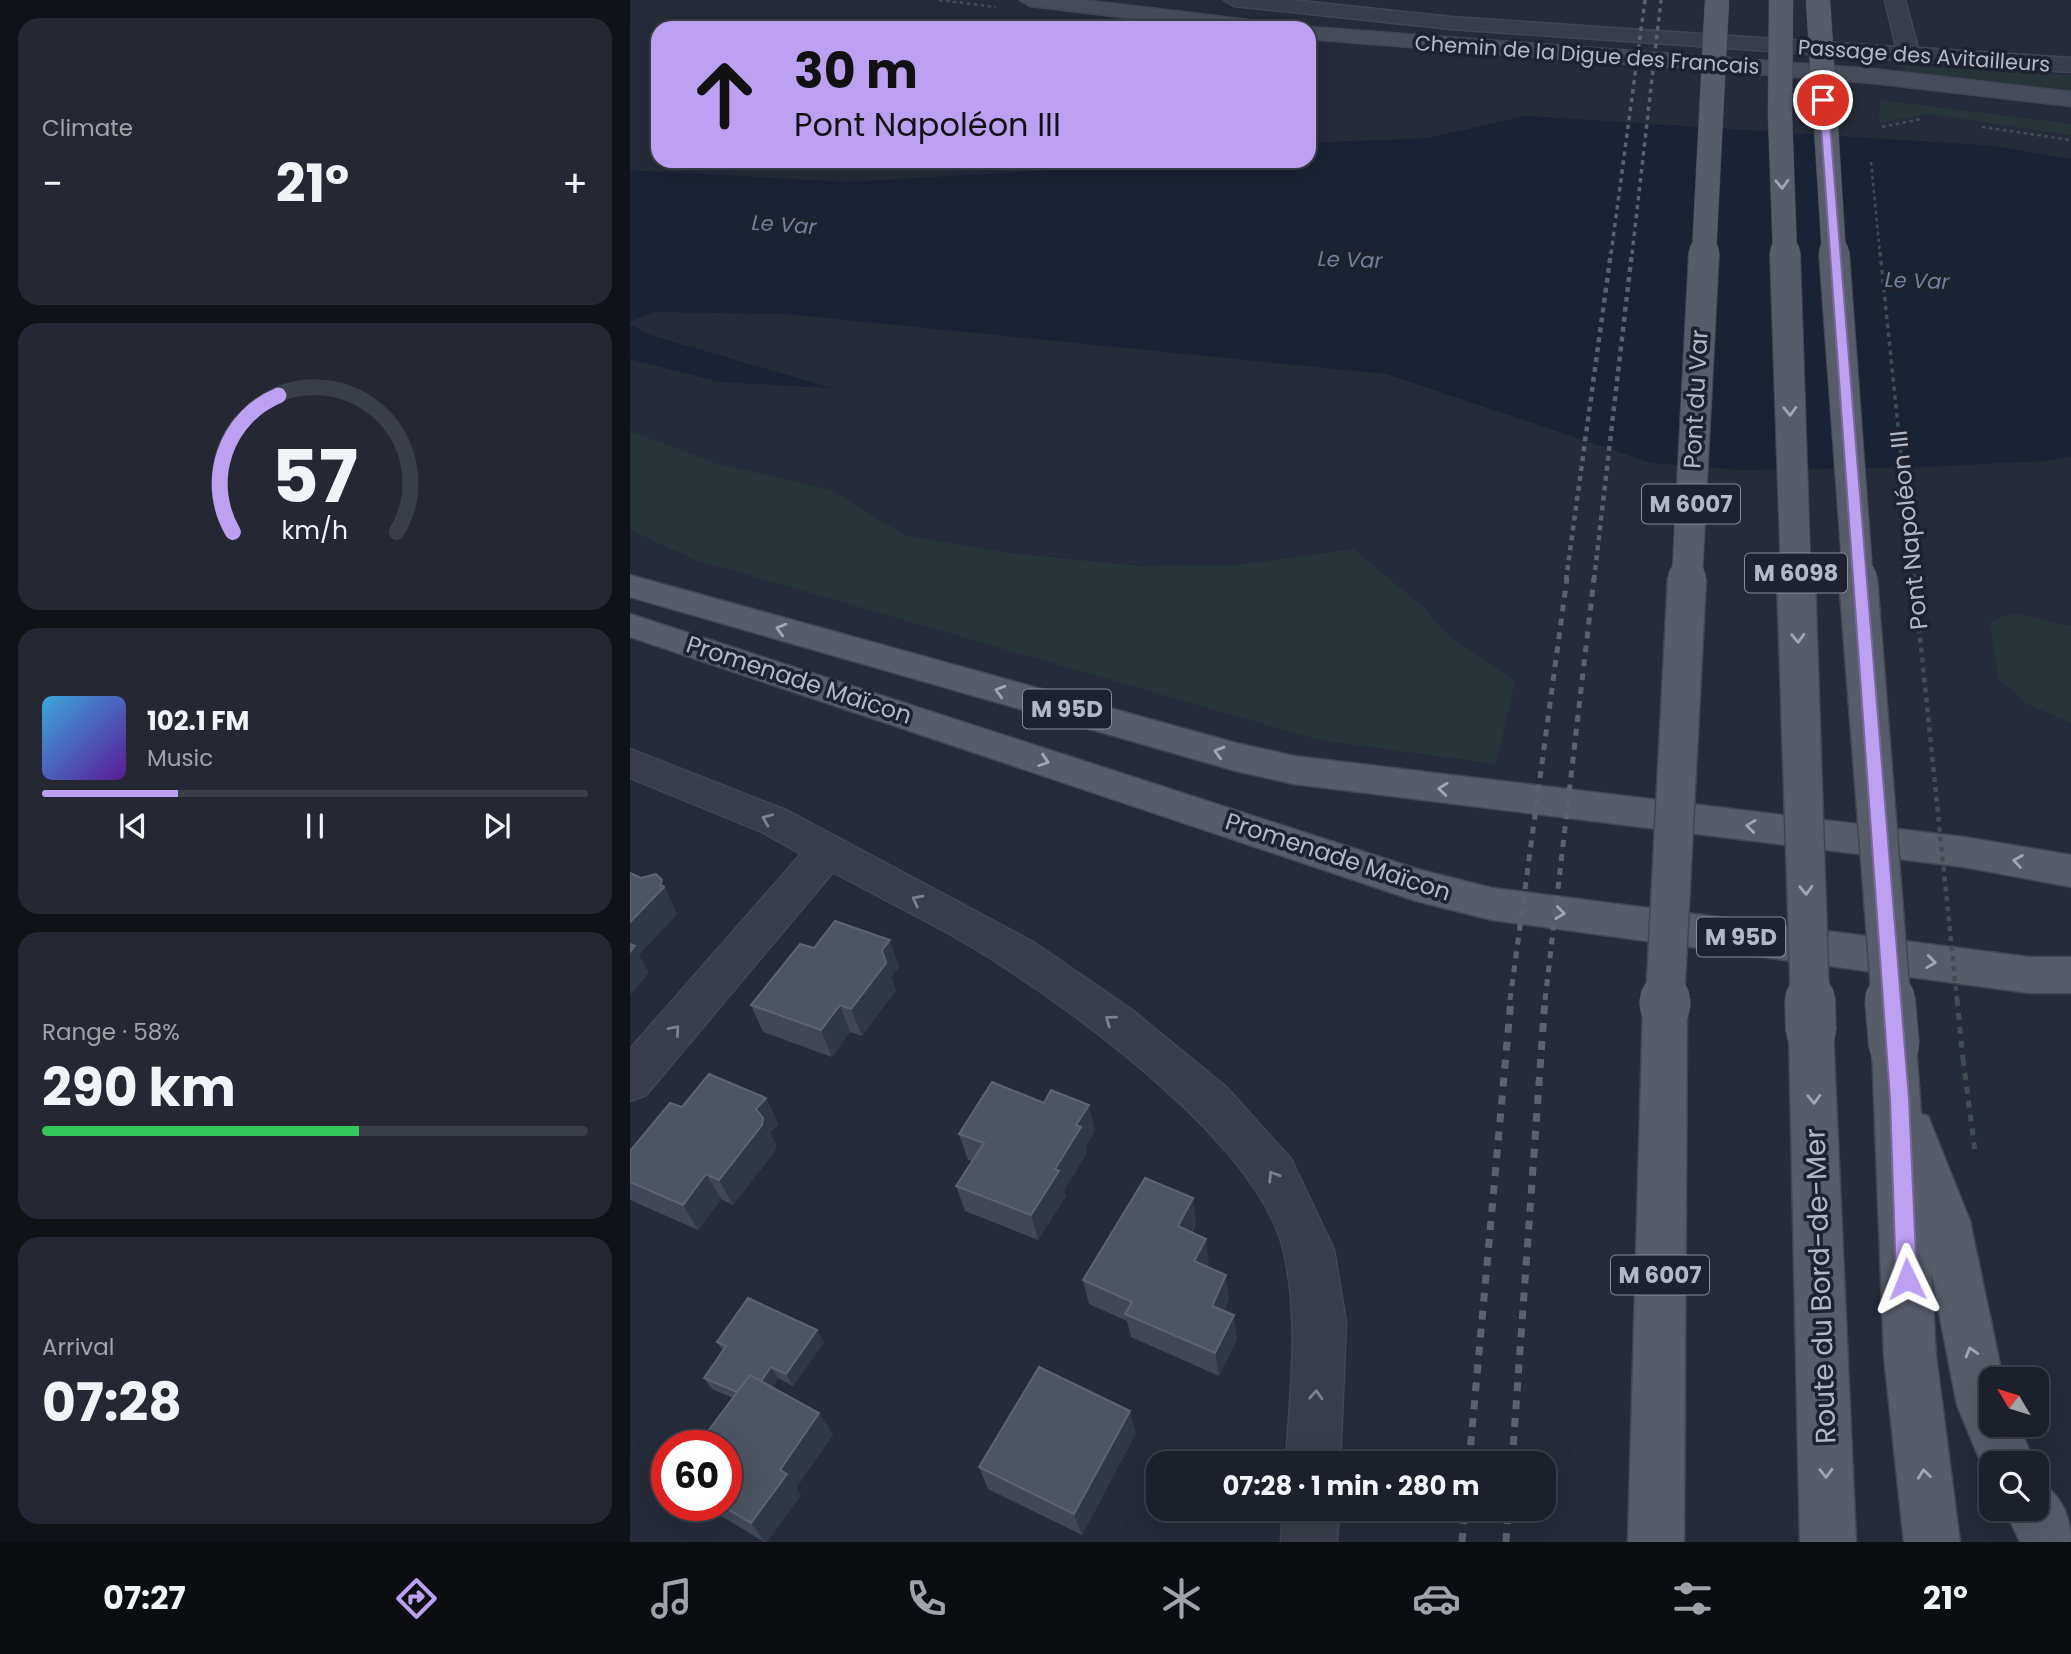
<!DOCTYPE html>
<html lang="en">
<head>
<meta charset="utf-8">
<style>
	body { margin:0; font-family:Poppins,sans-serif; background:#252832; color:#f1f3f6; height:100vh; display:flex; flex-direction:column; font-size:26px; white-space:nowrap }
	* { box-sizing:border-box; margin:0 }
	p { font-size:23px; color:#a0a3a8 }
	.icon { flex:none; width:38px; height:38px; fill:none; stroke:currentColor; stroke-width:2; stroke-linecap:round; stroke-linejoin:round }
	.map { position:relative; flex:1; overflow:hidden }
	.sheet { display:flex; flex-direction:column; gap:18px; padding:18px; background:#0f1217; width:630px }
	.sheet>* { flex:none }
	.guide { position:absolute; left:21px; top:21px; width:665px; height:147px; border-radius:21px; box-shadow:0 7px 28px #0002,0 0 0 2px #3a3e47; background:#bca0f2; color:#111; overflow:hidden }
	.needle { width:46px; rotate:308deg }
	.controls { position:absolute; left:1349px; top:1367px; display:grid; gap:14px }
	.controls a { display:grid; place-items:center; width:70px; height:70px; border-radius:14px; background:#1c202a; box-shadow:0 7px 28px #0002,0 0 0 2px #3a3e47; font-size:35px }
	.speed { position:absolute; left:21px; top:1430px; display:flex; gap:14px; font-size:35px; font-weight:700; text-align:center }
	.speed>* { display:grid; place-content:center; width:91px; height:91px; border-radius:50%; background:#1c202a; box-shadow:0 7px 28px #0002,0 0 0 2px #3a3e47; line-height:1 }
	.speed .limit { border:10px solid #d22; background:#fff; color:#111 }
	.pin { position:absolute; display:grid; place-items:center; width:60px; height:60px; color:#fff; margin:-30px; border:4px solid #fff; border-radius:50%; box-shadow:0 2px 7px #0007 }
	.me { position:absolute; width:77px; margin:-38px; rotate:358deg; stroke-linejoin:round; filter:drop-shadow(0 0 5px #0008) }
	.turn { display:flex; align-items:center; gap:24px; height:147px; padding:0 28px; font-size:32px }
	.turn .icon { width:91px; height:91px; stroke-width:2.5 }
	.turn b { display:block; font-size:49px; line-height:60px }
	.big { font-size:52px; font-weight:700; line-height:1.1 }
	.sheet .widget { flex:1; display:flex; flex-direction:column; justify-content:center; gap:10px; min-width:0; padding:0 24px; border-radius:21px; background:#252832 }
	.sheet .dial { align-items:center; gap:0 }
	.dial svg { height:182px; overflow:visible; fill:none; stroke:#3a3e47; stroke-width:7; stroke-linecap:round; text-anchor:middle }
	.dial text { fill:#f1f3f6; stroke:none }
	.song { display:flex; align-items:center; gap:21px }
	.cover { width:84px; height:84px; border-radius:10px; background:linear-gradient(135deg,hsl(200 70% 55%),hsl(270 70% 35%)) }
	.played { height:7px; border-radius:4px; background:linear-gradient(90deg,#bca0f2 25%,#3a3e47 25%) }
	.keys { display:flex; justify-content:space-around; direction:ltr }
	.heat { display:flex; justify-content:space-between; align-items:center; font-size:38px; direction:ltr }
	.charge { height:10px; border-radius:5px; background:linear-gradient(90deg,#34c759 58%,#3a3e47 0) }
	.trip { position:absolute; left:516px; top:1451px; width:410px; height:70px; border-radius:21px; background:#1c202a; box-shadow:0 7px 28px #0002,0 0 0 2px #3a3e47; font-weight:700; line-height:70px; text-align:center }
	.menu { display:flex; height:112px; justify-content:space-around; align-items:center; background:#0b0d11; color:#a0a3a8 }
	.menu .icon { width:49px; height:49px }
	.menu .current { color:#bca0f2 }
	.menu b { font-size:32px; color:#f1f3f6 }
	main { display:flex; flex:1; min-height:0 }
	.map>svg:first-child { display:block }
</style>
</head>
<body>
<main>
<section class="sheet">
<div class="widget"><p>Climate</p>
<div class="heat"><a>−</a><b class="big">21°</b><a>+</a></div>
</div>
<div class="widget dial"><svg viewBox="0 0 100 80">
<path d="M14 69A42 42 0 1 1 86 69"/>
<path d="M14 69A42 42 0 0 1 34 9" stroke="#bca0f2"/>
<text x="50" y="56" font-size="32" font-weight="700">57</text>
<text x="50" y="72" font-size="11">km/h</text>
</svg></div>
<div class="widget">
<div class="song"><i class="cover"></i><div><b>102.1 FM</b><p>Music</p></div></div>
<div class="played"></div>
<div class="keys"><svg class="icon" aria-label="previous" viewBox="0 0 24 24"><path d="M18 5L8 12l10 7zM5 5v14"/></svg><svg class="icon" aria-label="pause" viewBox="0 0 24 24"><path d="M8 5v14M16 5v14"/></svg><svg class="icon" aria-label="next" viewBox="0 0 24 24"><path d="M6 5l10 7-10 7zM19 5v14"/></svg></div>
</div>
<div class="widget"><p>Range · 58%</p><b class="big">290 km</b><div class="charge"></div></div>
<div class="widget"><p>Arrival</p><b class="big">07:28</b></div>
</section>
<div class="map">
<svg width="1441" height="1542" viewBox="0 0 1441 1542">
	<rect width="100%" height="100%" fill="#252b38"/>
	<path fill="#273539" d="M1271,65L1441,75V92L1276,72Z
		M1250,100L1434,123L1441,124V135L1298,114L1249,123Z
		M0,431L88,464L201,490L276,536L378,553L508,566L608,565L723,549L790,604L823,639L885,681L866,764L689,740L63,559L0,530Z
		M1382,613L1441,626V723L1395,703L1368,678L1360,622Z"/>
	<path fill="#1a2235" d="M895,116L1365,146L1441,159V456L1415,461L1291,467L1113,470L1021,463L756,374L156,314L24,312L0,322V170L217,182L410,171L510,161H679V143L797,138Z
		M0,324L20,335L202,388L91,382L0,359Z"/>
	<g fill="none" stroke-linecap="round" stroke-linejoin="round">
		<g stroke="#424652" stroke-width="3">
			<path id="street" d="M594,0H662L821,17L1266,47L1255,0H1275L1288,48L1441,58V72L821,29L604,6Z
				M0,749L158,811L403,942L502,1010L597,1088L661,1159L704,1250L716,1323L710,1463H656C660,1393 670,1322 654,1252C632,1150 460,1023 374,967C320,931 260,903 203,872L16,1095L0,1101V1049L171,854L130,831L0,778Z
				M653,1508H709L707,1542H651Z"/>
		</g>
		<g stroke="#424652" stroke-width="3">
			<path id="secondary" d="M390,0H452L635,22L646,28H582L400,6Z
				M679,27L1243,69L1441,92V106L1243,83L679,39V28H674Z"/>
		</g>
		<g stroke="#424652" stroke-width="3">
			<path id="primary" d="M0,575L606,743L664,756L1334,837L1441,855V887L1334,867L664,784L606,771L0,597Z
				M0,614L787,869L862,888L1399,957H1441V993H1399L862,920L786,901L0,637Z
				M1035,989L1051,994L1057,1007L1054,1542H998L1013,1007L1019,994Z
				M1181,1012L1197,1018L1203,1031L1226,1542H1170L1159,1031L1165,1018Z
				M1264,1027L1280,1033L1286,1046L1291,1114L1298,1116L1340,1221L1373,1379H1362V1424H1388L1405,1463H1362V1484L1359,1482L1327,1405L1301,1271L1306,1356L1330,1542H1274L1254,1356L1242,1046L1248,1033Z
				M1407,1482C1431,1492 1441,1517 1441,1542H1390L1374,1508H1407Z"/>
		</g>
		<path stroke="#404e52" stroke-width="2.5" stroke-dasharray="3.5 3.5" stroke-linecap="butt" d="M309,0L366,7
			M1252,127L1291,119
			M1352,127L1441,140"/>
		<path stroke="#404e52" stroke-width="5" stroke-dasharray="7 7" stroke-linecap="butt" d="M1333,1059L1345,1152"/>
		<use href="#street" fill="#383d49" fill-rule="evenodd"/>
		<use href="#secondary" fill="#474c5b" fill-rule="evenodd"/>
		<use href="#primary" fill="#575c69" fill-rule="evenodd"/>
		<path stroke="#5b616f" stroke-width="3.5" stroke-dasharray="4.5 4.5" stroke-linecap="butt" d="M981,254L1015,0
			M1002,254L1031,0"/>
		<path stroke="#5b616f" stroke-width="4.5" stroke-dasharray="5 5" stroke-linecap="butt" d="M936,580L981,252
			M964,580L1002,252"/>
		<path stroke="#5b616f" stroke-width="5" stroke-dasharray="7 7" stroke-linecap="butt" d="M880,1000L937,578
			M915,1000L964,578"/>
		<path stroke="#5b616f" stroke-width="7" stroke-dasharray="9 9" stroke-linecap="butt" d="M839,1463L881,999
			M882,1463L915,999
			M832,1542L835,1508
			M876,1542L878,1508"/>
		<g stroke="#424652" stroke-width="25" stroke-linecap="butt">
			<path id="primary-bridge-far3" d="M1151,0L1150,115L1155,254
				M1188,0L1204,254
				M1074,254L1087,0"/>
		</g>
		<g stroke="#424652" stroke-width="32" stroke-linecap="butt">
			<path id="primary-bridge-far2" d="M1155,252L1166,580
				M1204,252L1228,580
				M1057,580L1074,252"/>
		</g>
		<g stroke="#424652" stroke-width="41" stroke-linecap="butt">
			<path id="primary-bridge-far1" d="M1166,578L1180,1000
				M1228,578L1261,1000
				M1035,1000L1057,578"/>
		</g>
		<g stroke="#424652" stroke-width="52" stroke-linecap="butt">
			<path id="primary-bridge" d="M1180,999L1181,1031
				M1260,999L1264,1046
				M1035,1007V999"/>
		</g>
		<path stroke="#404e52" stroke-width="2.5" stroke-dasharray="3.5 3.5" stroke-linecap="butt" d="M1241,162L1250,254"/>
		<path stroke="#404e52" stroke-width="3.5" stroke-dasharray="4.5 4.5" stroke-linecap="butt" d="M1250,252L1284,580"/>
		<path stroke="#404e52" stroke-width="4.5" stroke-dasharray="5 5" stroke-linecap="butt" d="M1284,578L1327,1000"/>
		<path stroke="#404e52" stroke-width="5" stroke-dasharray="7 7" stroke-linecap="butt" d="M1327,999L1333,1059"/>
		<use href="#primary-bridge-far3" stroke="#575c69" stroke-width="24"/>
		<use href="#primary-bridge-far2" stroke="#575c69" stroke-width="30"/>
		<use href="#primary-bridge-far1" stroke="#575c69" stroke-width="38"/>
		<use href="#primary-bridge" stroke="#575c69" stroke-width="50"/>
	</g>
	<path fill="#414756" d="M205,921L269,967L261,977L266,990L232,1036L220,1032L202,1057L133,1032L121,1005L184,948Z
		M136,1098L148,1124L140,1133L146,1144L145,1151L103,1205L91,1199L68,1230L0,1200V1151L52,1107Z
		M465,1131L456,1146L457,1153L434,1190L436,1196L408,1240L335,1211L326,1186L342,1161L338,1160L329,1134Z
		M566,1223L562,1233L579,1264L577,1266L599,1299L594,1311L607,1339L589,1376L501,1337L497,1321L459,1304L453,1280Z
		M187,1330L194,1342L163,1386L148,1378L142,1387L189,1413L203,1435L166,1488L171,1495L137,1542H134L73,1505H96L103,1398L82,1389L74,1378L93,1351L87,1342Z
		M506,1433L452,1535L358,1489L349,1467Z"/>
	<path fill="#303745" d="M32,880L47,914L9,955L19,973L0,995V922Z
		M260,940L269,967L261,977L252,950Z
		M256,963L266,990L232,1036L221,1009Z
		M210,1005L220,1032L202,1057L191,1030Z
		M136,1098L148,1124L140,1133L146,1144L145,1151L103,1205L89,1180L126,1109Z
		M459,1105L465,1131L456,1146L457,1153L434,1190L436,1196L408,1240L401,1215L446,1125Z
		M76,1174L91,1199L68,1230L53,1205Z
		M563,1198L566,1223L552,1251L548,1226Z
		M576,1239L579,1264L568,1285L564,1261Z
		M596,1275L599,1299L586,1329L582,1306Z
		M604,1315L607,1339L589,1376L585,1353Z
		M187,1330L194,1342L163,1386L156,1374Z
		M141,1367L148,1378L126,1409L119,1398Z
		M500,1411L506,1433L452,1535L444,1514Z
		M189,1413L203,1435L166,1488L171,1495L137,1542H135L121,1523L150,1470Z"/>
	<path fill="#4d5462" stroke="#5d6371" stroke-width="2" d="M0,873L11,878L26,874L32,880L30,885L34,887L0,922Z
		M205,921L260,940L252,950L256,963L221,1009L210,1005L191,1030L121,1005L170,944L184,948Z
		M0,944L5,946L0,952Z
		M79,1074L136,1098L126,1109L133,1118L132,1125L89,1180L76,1174L53,1205L0,1182V1151L40,1103L52,1107Z
		M362,1082L414,1103L421,1090L459,1105L446,1125L451,1127L425,1169L429,1171L401,1215L326,1186L354,1143L329,1134Z
		M515,1178L563,1198L548,1226L576,1239L564,1261L596,1275L582,1306L604,1315L585,1353L495,1314L502,1302L453,1280Z
		M118,1298L187,1330L156,1374L141,1367L131,1381L120,1375L107,1392L74,1378L96,1346L87,1342Z
		M409,1367L500,1411L444,1514L349,1467Z
		M120,1375L189,1413L150,1470L157,1474L121,1523L91,1505H96V1446H67Z"/>
	<defs><path id="oneway-chevron" d="M-2-3.5L2.5 0L-2 3.5" fill="none" stroke-width="1.6" stroke-linecap="round" stroke-linejoin="round" transform="scale(1.75)"/></defs>
	<g stroke="#a1a6b2">
		<use href="#oneway-chevron" transform="translate(1152 184) rotate(88)"/>
		<use href="#oneway-chevron" transform="translate(1160 411) rotate(88)"/>
		<use href="#oneway-chevron" transform="translate(151 629) rotate(-164)"/>
		<use href="#oneway-chevron" transform="translate(1168 638) rotate(88)"/>
		<use href="#oneway-chevron" transform="translate(370 691) rotate(-164)"/>
		<use href="#oneway-chevron" transform="translate(589 752) rotate(-164)"/>
		<use href="#oneway-chevron" transform="translate(414 761) rotate(18)"/>
		<use href="#oneway-chevron" transform="translate(813 789) rotate(-174)"/>
		<use href="#oneway-chevron" transform="translate(1121 826) rotate(-173)"/>
		<use href="#oneway-chevron" transform="translate(1388 861) rotate(-171)"/>
		<use href="#oneway-chevron" transform="translate(1176 890) rotate(88)"/>
		<use href="#oneway-chevron" transform="translate(930 913) rotate(7)"/>
		<use href="#oneway-chevron" transform="translate(1301 962) rotate(7)"/>
		<use href="#oneway-chevron" transform="translate(1184 1099) rotate(88)"/>
		<use href="#oneway-chevron" transform="translate(1341 1352) rotate(-106)"/>
		<use href="#oneway-chevron" transform="translate(1196 1473) rotate(88)"/>
		<use href="#oneway-chevron" transform="translate(1294 1474) rotate(-97)"/>
	</g>
	<g stroke="#7c818d">
		<use href="#oneway-chevron" transform="translate(137 819) rotate(-157)"/>
		<use href="#oneway-chevron" transform="translate(287 900) rotate(-152)"/>
		<use href="#oneway-chevron" transform="translate(480 1020) rotate(-144)"/>
		<use href="#oneway-chevron" transform="translate(45 1030) rotate(-49)"/>
		<use href="#oneway-chevron" transform="translate(643 1176) rotate(-122)"/>
		<use href="#oneway-chevron" transform="translate(686 1395) rotate(-87)"/>
	</g>
	<path fill="#bca0f2" stroke="#7a689d" stroke-width="2" d="M1189,98L1198,100L1279,1099L1287,1279L1284,1286L1277,1289L1269,1286L1266,1279L1260,1099Z"/>
	<g text-anchor="middle" stroke-width="7" stroke-linejoin="round" paint-order="stroke">
		<g font-size="21" fill="#b4b8c4" stroke="#1e222e">
			<text transform="translate(957 55) rotate(4)" y="7">Chemin de la Digue des Francais</text>
			<text transform="translate(1294 56) rotate(4)" y="7">Passage des Avitailleurs</text>
		</g>
		<g font-size="21" font-style="italic" fill="#71809f" stroke="#1e222e">
			<text transform="translate(154 225) rotate(4)" y="7">Le Var</text>
			<text transform="translate(720 260) rotate(2)" y="7">Le Var</text>
			<text transform="translate(1287 281) rotate(2)" y="7">Le Var</text>
		</g>
		<g fill="#1e222e" stroke="#878b97" stroke-width="2">
			<rect x="1012" y="484.5" width="98" height="39" rx="5"/>
			<rect x="1115" y="553.5" width="102" height="39" rx="5"/>
			<rect x="393" y="689.5" width="88" height="39" rx="5"/>
			<rect x="1067" y="917.5" width="88" height="39" rx="5"/>
			<rect x="981" y="1255.5" width="98" height="39" rx="5"/>
		</g>
		<g font-size="23" font-weight="bold" fill="#b4b8c4">
			<text x="1061" y="512">M 6007</text>
			<text x="1166" y="581">M 6098</text>
			<text x="437" y="717">M 95D</text>
			<text x="1111" y="945">M 95D</text>
			<text x="1030" y="1283">M 6007</text>
		</g>
		<g font-size="24" fill="#b4b8c4" stroke="#1e222e">
			<text transform="translate(1066 399) rotate(-87)" y="8">Pont du Var</text>
			<text transform="translate(1279 530) rotate(-96)" y="8">Pont Napoléon III</text>
			<text transform="translate(169 680) rotate(18)" y="8">Promenade Maïcon</text>
			<text transform="translate(708 857) rotate(18)" y="8">Promenade Maïcon</text>
		</g>
		<g font-size="28" fill="#b4b8c4" stroke="#1e222e">
			<text transform="translate(1190 1286) rotate(-92)" y="10">Route du Bord-de-Mer</text>
		</g>
	</g>
</svg>
<div class="controls">
<a><svg class="needle" viewBox="-14 -14 28 28"><path d="M0-13l5 13h-10z" fill="#e53935"/><path d="M0 13l5-13h-10z" fill="#a0a3a8"/></svg></a>
<a><svg class="icon" aria-label="search" viewBox="0 0 24 24"><circle cx="10" cy="10" r="6"/><path d="M15 15l6 6"/></svg></a>
</div>
<div class="speed"><div class="limit">60</div></div>
<div class="pin" style="left:1193px;top:100px;background:#d93025"><svg class="icon" aria-label="arrive" viewBox="0 0 24 24"><path d="M6 21V4h12l-3 4 3 4H6"/></svg></div>
<svg class="me" style="left:1277px;top:1279px" viewBox="-20 -20 40 40"><path d="M0-17L14 15 0 8-14 15z" fill="#bca0f2" stroke="#fff" stroke-width="4"/></svg>
<div class="trip">07:28 · 1 min · 280 m</div>
<div class="guide">
<div class="turn"><svg class="icon" aria-label="ahead" viewBox="0 0 24 24"><path d="M12 20V5M6 11l6-6 6 6"/></svg><div><b>30 m</b>Pont Napoléon III</div></div>
</div>
</div>
</main>
<nav class="menu">
<b>07:27</b>
<svg class="icon current" aria-label="directions" viewBox="0 0 24 24"><path d="M12 3l9 9-9 9-9-9zM9 14v-3h6M13 9l2 2-2 2"/></svg>
<svg class="icon" aria-label="music" viewBox="0 0 24 24"><path d="M9 18V5l10-2v13"/><circle cx="6" cy="18" r="3"/><circle cx="16" cy="16" r="3"/></svg>
<svg class="icon" aria-label="phone" viewBox="0 0 24 24"><path d="M5 4h4l2 5-3 2q2 4 5 5l2-3 5 2v4C11 20 4 13 5 4z"/></svg>
<svg class="icon" aria-label="climate" viewBox="0 0 24 24"><path d="M12 3v18M4 7l16 10M4 17L20 7"/></svg>
<svg class="icon" aria-label="car" viewBox="0 0 24 24"><path d="M5 17H2v-5l4-1 3-4h7l3 4 3 1v5h-3M9 17h6M6 11h13"/><circle cx="7" cy="17" r="2"/><circle cx="17" cy="17" r="2"/></svg>
<svg class="icon" aria-label="filters" viewBox="0 0 24 24"><path d="M4 7h16M4 17h16"/><circle cx="9" cy="7" r="2"/><circle cx="15" cy="17" r="2"/></svg>
<b>21°</b>
</nav>
</body>
</html>
